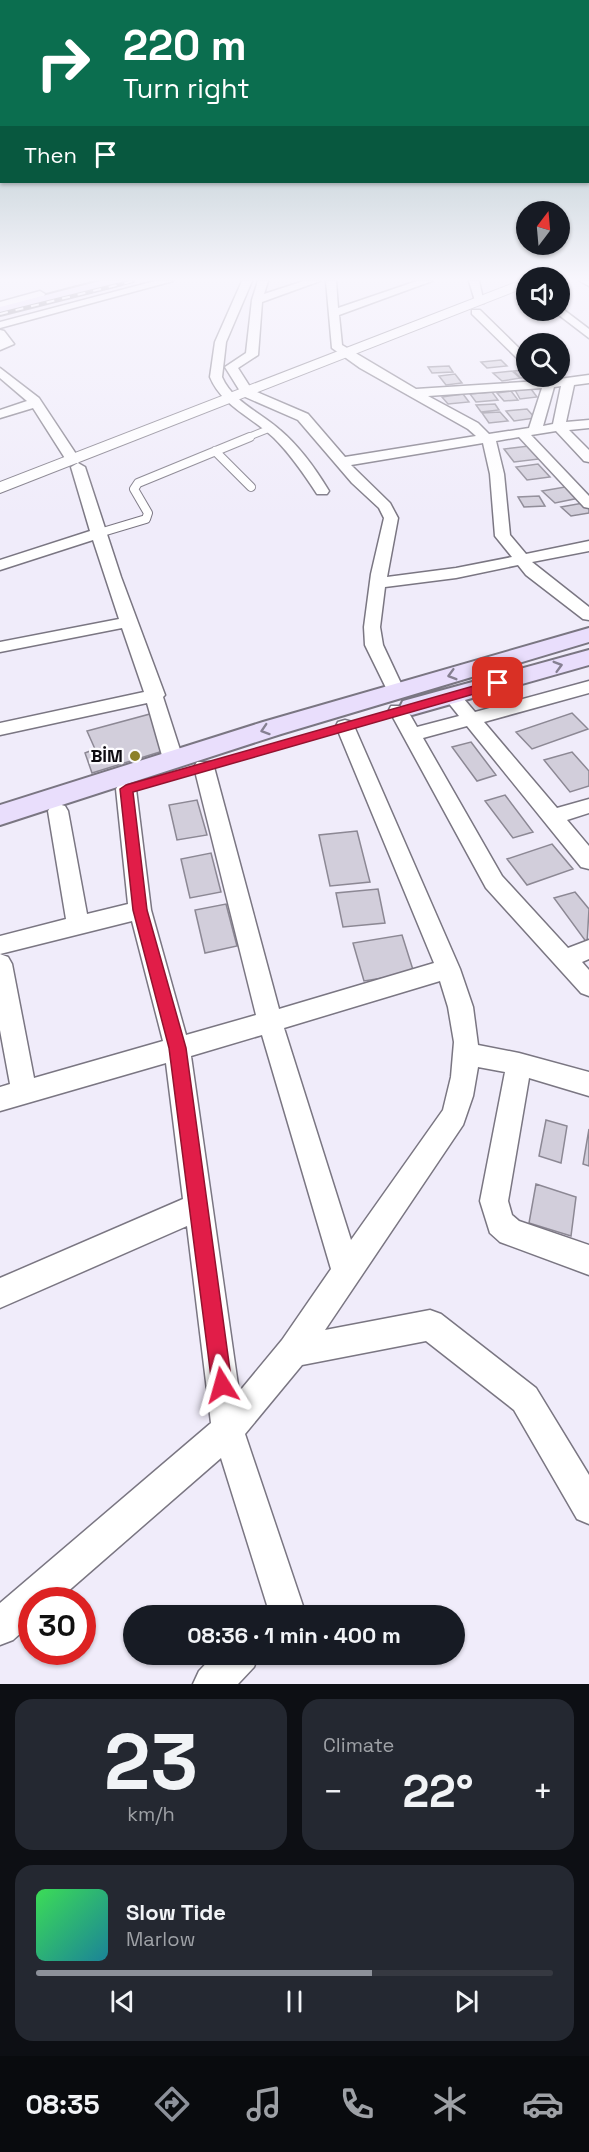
<!DOCTYPE html>
<html lang="en">
<head>
<meta charset="utf-8">
<style>
	body { margin:0; font-family:"Space Grotesk",sans-serif; background:#242831; color:#f1f3f6; height:100vh; display:flex; flex-direction:column; font-size:22px; white-space:nowrap }
	* { box-sizing:border-box; margin:0 }
	p { font-size:20px; color:#9ea1a6 }
	.icon { flex:none; width:33px; height:33px; fill:none; stroke:currentColor; stroke-width:2; stroke-linecap:round; stroke-linejoin:round }
	.map { position:relative; height:1684px; overflow:hidden }
	.drawer { display:flex; flex-direction:column; gap:15px; padding:15px; background:#0d0f14; flex:1 }
	.drawer>* { flex:none }
	.guide { position:absolute; left:0px; top:0px; width:590px; height:183px; box-shadow:0 2px 4px #0004; background:#0b6e4f; color:#fff; overflow:hidden }
	.needle { width:39px; rotate:16deg }
	.controls { position:absolute; left:516px; top:201px; display:grid; gap:12px }
	.controls a { display:grid; place-items:center; width:54px; height:54px; border-radius:50%; background:#171b24; box-shadow:0 2px 4px #0004; font-size:30px }
	.speed { position:absolute; left:18px; top:1587px; display:flex; gap:12px; font-size:30px; font-weight:700; text-align:center }
	.speed>* { display:grid; place-content:center; width:78px; height:78px; border-radius:50%; background:#171b24; box-shadow:0 2px 4px #0004; line-height:1 }
	.speed .limit { border:9px solid #d22; background:#fff; color:#111 }
	.pin { position:absolute; display:grid; place-items:center; width:51px; height:51px; color:#fff; margin:-26px; border-radius:12px; box-shadow:0 3px 9px #0006 }
	.me { position:absolute; width:66px; margin:-33px; rotate:352deg; stroke-linejoin:round; filter:drop-shadow(0 0 4px #0008) }
	.turn { display:flex; align-items:center; gap:21px; height:126px; padding:0 24px; font-size:27px }
	.turn .icon { width:78px; height:78px; stroke-width:2.5 }
	.turn b { display:block; font-size:42px; line-height:51px }
	.then { display:flex; align-items:center; height:57px; padding:0 24px; background:#0003; gap:12px; font-size:22px }
	.big { font-size:45px; font-weight:800; line-height:1.1 }
	.drawer .widget { flex:1; display:flex; flex-direction:column; justify-content:center; gap:9px; min-width:0; padding:0 21px; border-radius:18px; background:#242831 }
	.drawer .dial { align-items:center; gap:0 }
	.dial b { font-size:78px; line-height:1 }
	.song { display:flex; align-items:center; gap:18px }
	.cover { width:72px; height:72px; border-radius:9px; background:linear-gradient(135deg,hsl(130 70% 55%),hsl(190 70% 35%)) }
	.played { height:6px; border-radius:3px; background:linear-gradient(90deg,#8c9099 65%,#363941 65%) }
	.keys { display:flex; justify-content:space-around; direction:ltr }
	.heat { display:flex; justify-content:space-between; align-items:center; font-size:33px; direction:ltr }
	.drawer .tiles { flex:1; display:grid; gap:15px; grid-template-columns:1fr 1fr }
	.widget:last-child { grid-column:span 2 }
	.trip { position:absolute; left:123px; top:1605px; width:342px; height:60px; border-radius:30px; background:#171b24; box-shadow:0 2px 4px #0004; font-weight:800; line-height:60px; text-align:center }
	.tab-bar { display:flex; height:96px; justify-content:space-around; align-items:center; background:#090b0e; color:#9ea1a6 }
	.tab-bar .icon { width:42px; height:42px }
	.tab-bar .active { color:#8c9099 }
	.tab-bar b { font-size:27px; color:#f1f3f6 }
	.map>svg:first-child { display:block }
</style>
</head>
<body>
<div class="map">
<svg width="589" height="1684" viewBox="0 0 589 1684">
	<rect width="100%" height="100%" fill="#f0ecfa"/>
	<path fill="#d2cedb" stroke="#8c8894" stroke-width="1.5" d="M501,360L507,366L487,368L481,362Z
		M449,366L453,372L432,373L428,367Z
		M526,370V376L532,377L520,378L514,371Z
		M512,371L520,378L502,381L493,373Z
		M455,374L462,383L446,385L439,376Z
		M531,389L537,397L520,399L515,390Z
		M511,391L518,400L504,401L497,393Z
		M492,392L498,400L476,402L470,394Z
		M463,394L469,402L448,404L442,397Z
		M495,404L499,410L481,412L476,405Z
		M527,409L535,418L514,421L506,411Z
		M500,412L508,421L489,423L482,413Z
		M529,446L539,459L514,462L504,449Z
		M538,464L550,477L527,480L516,467Z
		M565,487L579,498L555,503L542,491Z
		M539,496L545,506L524,507L518,497Z
		M583,503L589,509V513L571,516L561,507Z
		M572,713L588,729L532,749L516,732Z
		M150,714L163,751L92,773L85,753L95,749L87,731Z
		M471,742L496,775L477,781L452,747Z
		M572,752L589,771V786L570,792L544,760Z
		M505,795L533,832L513,838L485,801Z
		M197,800L207,835L177,840L169,805Z
		M357,831L370,882L330,886L319,835Z
		M552,844L573,869L527,885L507,859Z
		M211,853L221,892L190,898L181,859Z
		M378,889L385,923L343,927L336,893Z
		M575,892L589,909L587,943L554,898Z
		M226,904L237,946L205,953L195,910Z
		M402,935L414,973L364,981L353,943Z
		M546,1120L567,1126L561,1163L539,1156Z
		M589,1129V1166L583,1164Z
		M536,1184L576,1197L571,1236L529,1223Z"/>
	<g fill="none" stroke-linecap="round" stroke-linejoin="round">
		<g stroke="#7a7682" stroke-width="8">
			<path id="service-far1" d="M246,438L271,428"/>
		</g>
		<g stroke="#7a7682" stroke-width="10">
			<path id="service" d="M215,451L251,487
				M96,534L146,519L148,513L134,489L138,483L250,437"/>
		</g>
		<g stroke="#7a7682" stroke-width="3">
			<path id="minor" d="M155,281H173L0,328V322Z
				M242,281H252L226,342L222,377C233,402 260,412 280,430C300,447 315,468 329,491L327,494H317C304,474 291,455 274,438C252,417 222,406 210,377L215,342Z
				M258,281H268L264,294L304,281H320L262,302L258,355L238,368L252,390L308,414L345,457L476,436L468,429L360,368L332,348L326,281H336L338,308L417,281H432L339,315L342,345L416,389L540,381L536,376H549L552,380L589,375V383L574,385L566,422L589,420V428L569,430L589,450V462L584,461L556,431L531,435L589,496V508L584,507L519,437L496,441L504,474L510,535L526,554L589,541V551L532,562L589,607V620L583,619L526,575L518,565L456,578L385,587L380,627L383,645L405,692L402,696H390L365,645L364,627L371,574L384,518L379,508L352,483L298,420L243,396L225,367L246,353L252,300ZM561,386L553,424L543,426L554,387ZM542,388L529,428L489,434L478,423L428,396ZM483,443L490,474L495,536L512,557L456,568L387,577L398,518L390,503L351,465Z
				M469,281H479L484,303L475,301Z
				M580,281H589V286Z
				M40,291L45,294L44,296L0,308V302Z
				M560,307L589,329V338L555,312L554,310H560Z
				M472,310H480L526,355V364L522,363L472,314Z
				M0,330L4,331L14,344L0,350Z
				M0,368L39,398L80,460L78,463H68L33,408L0,418V410L27,401L0,378Z
				M78,463L85,467L121,577L165,695L163,697L183,759L180,764H166L163,759L147,703L0,735V723L144,692L122,628L0,652V642L119,619L93,540L0,570V560L90,531L71,467Z
				M589,681V693L484,722L557,808L589,799V813L567,820L589,846V869L581,867L467,726L423,738L502,876L568,948L589,940V959L582,962L589,970V996L581,993L486,888L389,710L391,706H405L417,727L459,716L443,696L452,690L458,692L475,712Z
				M345,720L352,722L354,726L460,969L473,1007L478,1045L519,1053L589,1072V1096L529,1078L508,1201L512,1215L519,1221L589,1245V1275L500,1242L490,1233L480,1201L505,1072L478,1067L473,1096L463,1125L325,1330L430,1310L441,1314L536,1388L589,1475V1524L577,1519L514,1410L426,1341L302,1365L245,1434L304,1609L301,1616H262L267,1605L221,1458L58,1600H32V1623L13,1640L0,1645V1603L211,1423L187,1226L0,1308V1278L183,1199L166,1063L0,1111V1087L10,1084L0,1030V954L8,957L12,964L34,1078L163,1041L132,921L0,954V936L66,919L48,811L51,806L58,804L65,806L68,811L87,914L128,904L116,789L119,784H133L136,789L151,910L186,1035L256,1015L194,767L197,762H211L214,767L279,1009L434,963L336,726L338,722ZM440,981L448,1007L454,1042L451,1077L443,1110L351,1240L284,1028ZM262,1035L331,1269L282,1340L239,1392L191,1056Z
				M215,1654H259L254,1667L238,1684H193L199,1671Z"/>
		</g>
		<g stroke="#7a7682" stroke-width="2">
			<path id="tertiary" d="M519,281H526V287L0,493V482Z"/>
		</g>
		<g stroke="#7a7682" stroke-width="4">
			<path id="secondary" d="M100,281H124L122,284L0,315V307Z
				M589,628V642L281,734L0,825V805L263,722Z
				M589,650V665L412,715L403,713L400,707L403,701Z"/>
		</g>
		<use href="#service-far1" stroke="#fff" stroke-width="6"/>
		<use href="#service" stroke="#fff" stroke-width="8"/>
		<use href="#minor" fill="#fff" fill-rule="evenodd"/>
		<use href="#tertiary" fill="#fff" fill-rule="evenodd"/>
		<use href="#secondary" fill="#e9defc" fill-rule="evenodd"/>
		<g stroke="#6a6870" stroke-width="4">
			<path id="rail" d="M0,314L133,281"/>
		</g>
		<use href="#rail" stroke="#fcfbfe" stroke-width="2" stroke-dasharray="8" stroke-linecap="butt"/>
	</g>
	<defs><path id="oneway-chevron" d="M-2-3.5L2.5 0L-2 3.5" fill="none" stroke-width="1.6" stroke-linecap="round" stroke-linejoin="round" transform="scale(1.5)"/></defs>
	<g stroke="#868092">
		<use href="#oneway-chevron" transform="translate(558 666) rotate(-16)"/>
		<use href="#oneway-chevron" transform="translate(452 675) rotate(164)"/>
		<use href="#oneway-chevron" transform="translate(265 730) rotate(162)"/>
	</g>
	<linearGradient id="sky" x2="0" y2="1"><stop stop-color="#8facaf"/><stop offset="0.54" stop-color="#f8f6fd"/><stop offset="1" stop-color="#f8f6fd" stop-opacity="0"/></linearGradient>
	<rect width="589" height="517" fill="url(#sky)"/>
	<path fill="#e11d48" stroke="#92132f" stroke-width="1.5" d="M498,679L502,680V686L133,792L147,910L186,1048L232,1385L229,1392L222,1395L215,1392L212,1385L169,1048L133,910L120,789L126,785Z"/>
	<circle fill="#8d8128" stroke="#fcfbfe" stroke-width="2" cx="135" cy="756" r="6"/>
	<g text-anchor="middle" stroke-width="4.5" stroke-linejoin="round" paint-order="stroke">
		<g font-size="18" font-weight="bold" fill="#0e0c11" stroke="#fcfbfe" text-anchor="end">
			<text x="123" y="762">BİM</text>
		</g>
	</g>
</svg>
<div class="controls">
<a><svg class="needle" viewBox="-14 -14 28 28"><path d="M0-13l5 13h-10z" fill="#e53935"/><path d="M0 13l5-13h-10z" fill="#9ea1a6"/></svg></a>
<a><svg class="icon" aria-label="sound" viewBox="0 0 24 24"><path d="M4 9h4l5-4v14l-5-4H4zM17 9q2 3 0 6"/></svg></a>
<a><svg class="icon" aria-label="search" viewBox="0 0 24 24"><circle cx="10" cy="10" r="6"/><path d="M15 15l6 6"/></svg></a>
</div>
<div class="speed"><div class="limit">30</div></div>
<div class="pin" style="left:498px;top:683px;background:#d93025"><svg class="icon" aria-label="arrive" viewBox="0 0 24 24"><path d="M6 21V4h12l-3 4 3 4H6"/></svg></div>
<svg class="me" style="left:222px;top:1385px" viewBox="-20 -20 40 40"><path d="M0-17L14 15 0 8-14 15z" fill="#e11d48" stroke="#fff" stroke-width="4"/></svg>
<div class="trip">08:36 · 1 min · 400 m</div>
<div class="guide">
<div class="turn"><svg class="icon" aria-label="right" viewBox="0 0 24 24"><path d="M7 20v-9h11M14 6l5 5-5 5"/></svg><div><b>220 m</b>Turn right</div></div>
<div class="then">Then<svg class="icon" aria-label="arrive" viewBox="0 0 24 24"><path d="M6 21V4h12l-3 4 3 4H6"/></svg></div>
</div>
</div>
<section class="drawer">
<div class="tiles">
<div class="widget dial"><b>23</b><p>km/h</p></div>
<div class="widget"><p>Climate</p>
<div class="heat"><a>−</a><b class="big">22°</b><a>+</a></div>
</div>
<div class="widget">
<div class="song"><i class="cover"></i><div><b>Slow Tide</b><p>Marlow</p></div></div>
<div class="played"></div>
<div class="keys"><svg class="icon" aria-label="previous" viewBox="0 0 24 24"><path d="M18 5L8 12l10 7zM5 5v14"/></svg><svg class="icon" aria-label="pause" viewBox="0 0 24 24"><path d="M8 5v14M16 5v14"/></svg><svg class="icon" aria-label="next" viewBox="0 0 24 24"><path d="M6 5l10 7-10 7zM19 5v14"/></svg></div>
</div>
</div>
</section>
<nav class="tab-bar">
<b>08:35</b>
<svg class="icon active" aria-label="directions" viewBox="0 0 24 24"><path d="M12 3l9 9-9 9-9-9zM9 14v-3h6M13 9l2 2-2 2"/></svg>
<svg class="icon" aria-label="music" viewBox="0 0 24 24"><path d="M9 18V5l10-2v13"/><circle cx="6" cy="18" r="3"/><circle cx="16" cy="16" r="3"/></svg>
<svg class="icon" aria-label="phone" viewBox="0 0 24 24"><path d="M5 4h4l2 5-3 2q2 4 5 5l2-3 5 2v4C11 20 4 13 5 4z"/></svg>
<svg class="icon" aria-label="climate" viewBox="0 0 24 24"><path d="M12 3v18M4 7l16 10M4 17L20 7"/></svg>
<svg class="icon" aria-label="car" viewBox="0 0 24 24"><path d="M5 17H2v-5l4-1 3-4h7l3 4 3 1v5h-3M9 17h6M6 11h13"/><circle cx="7" cy="17" r="2"/><circle cx="17" cy="17" r="2"/></svg>
</nav>
</body>
</html>
